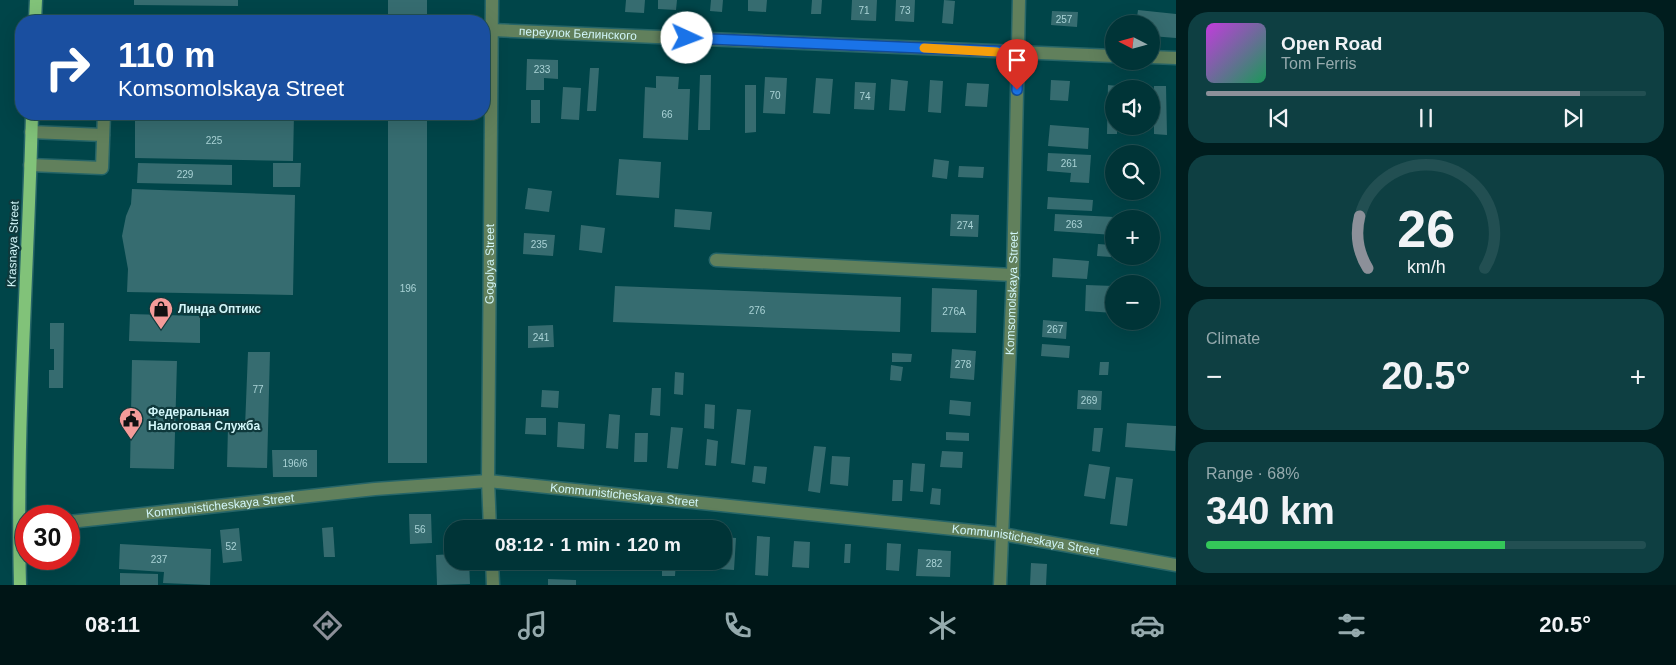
<!DOCTYPE html>
<html lang="en">
<head>
<meta charset="utf-8">
<style>
	body { margin:0; font-family:Helvetica,sans-serif; background:#0e3f42; color:#f1f3f6; height:100vh; display:flex; flex-direction:column; font-size:19px; white-space:nowrap }
	* { box-sizing:border-box; margin:0 }
	p { font-size:16px; color:#95aaad }
	.icon { flex:none; width:28px; height:28px; fill:none; stroke:currentColor; stroke-width:2; stroke-linecap:round; stroke-linejoin:round }
	.map { position:relative; flex:1; overflow:hidden }
	.details { display:flex; flex-direction:column; gap:12px; padding:12px; background:#001d1e; width:500px }
	.details>* { flex:none }
	.hud { position:absolute; left:15px; top:15px; width:475px; height:105px; border-radius:20px; box-shadow:0 5px 20px #0002,0 0 0 1px #224f52; background:#1a4fa0; color:#fff; overflow:hidden }
	.needle { width:32px; rotate:276deg }
	.tools { position:absolute; left:1105px; top:15px; display:grid; gap:10px }
	.tools a { display:grid; place-items:center; width:55px; height:55px; border-radius:50%; background:#003437; box-shadow:0 5px 20px #0002,0 0 0 1px #224f52; font-size:25px }
	.speed { position:absolute; left:15px; top:505px; display:flex; gap:10px; font-size:25px; font-weight:700; text-align:center }
	.speed>* { display:grid; place-content:center; width:65px; height:65px; border-radius:50%; background:#003437; box-shadow:0 5px 20px #0002,0 0 0 1px #224f52; line-height:1 }
	.speed .limit { border:8px solid #d22; background:#fff; color:#111 }
	.pin { position:absolute; display:grid; place-items:center; width:42px; height:42px; color:#fff; margin:-51px -21px; border-radius:50% 50% 50% 0; rotate:-45deg; box-shadow:0 0 5px #0007 }
	.pin .icon { rotate:45deg }
	.me { position:absolute; width:55px; margin:-28px; rotate:92deg; stroke-linejoin:round; filter:drop-shadow(0 0 4px #0008) }
	.turn { display:flex; align-items:center; gap:18px; height:105px; padding:0 20px; font-size:22px }
	.turn .icon { width:65px; height:65px; stroke-width:2.5 }
	.turn b { display:block; font-size:35px; line-height:42px }
	.big { font-size:38px; font-weight:700; line-height:1.1 }
	.details .widget { flex:1; display:flex; flex-direction:column; justify-content:center; gap:8px; min-width:0; padding:0 18px; border-radius:20px; background:#0e3f42 }
	.details .dial { align-items:center; gap:0 }
	.dial svg { height:130px; overflow:visible; fill:none; stroke:#224f52; stroke-width:7; stroke-linecap:round; text-anchor:middle }
	.dial text { fill:#f1f3f6; stroke:none }
	.song { display:flex; align-items:center; gap:15px }
	.cover { width:60px; height:60px; border-radius:8px; background:linear-gradient(135deg,hsl(290 70% 55%),hsl(150 70% 35%)) }
	.played { height:5px; border-radius:2px; background:linear-gradient(90deg,#8c9099 85%,#224f52 85%) }
	.keys { display:flex; justify-content:space-around; direction:ltr }
	.heat { display:flex; justify-content:space-between; align-items:center; font-size:28px; direction:ltr }
	.charge { height:8px; border-radius:4px; background:linear-gradient(90deg,#34c759 68%,#224f52 0) }
	.trip { position:absolute; left:444px; top:520px; width:288px; height:50px; border-radius:20px; background:#003437; box-shadow:0 5px 20px #0002,0 0 0 1px #224f52; font-weight:700; line-height:50px; text-align:center }
	.tab-bar { display:flex; height:80px; justify-content:space-around; align-items:center; background:#001516; color:#95aaad }
	.tab-bar .icon { width:35px; height:35px }
	.tab-bar .current { color:#8c9099 }
	.tab-bar b { font-size:22px; color:#f1f3f6 }
	main { display:flex; flex:1; min-height:0 }
	.map>svg:first-child { display:block }
</style>
</head>
<body>
<main>
<div class="map">
<svg width="1176" height="585" viewBox="0 0 1176 585">
	<rect width="100%" height="100%" fill="#004549"/>
	<path fill="#366c70" d="M134,0H238V6L134,5Z
		M388,0H427V21H388Z
		M626,0H645L644,13L625,12Z
		M658,0H677L676,10L658,9Z
		M711,0H723L722,12L710,11Z
		M748,0H767L766,12L748,11Z
		M812,0H822L821,14H811Z
		M852,0H877L876,21L851,20Z
		M896,0H915L914,22L895,21Z
		M944,0L955,1L953,24L942,23Z
		M1138,10L1176,14V38L1151,36V24H1136Z
		M1052,11L1078,12L1077,27L1051,25Z
		M136,14L250,15V21H136Z
		M527,59L558,60V79L544,78V90H526Z
		M590,68H599L596,111H587Z
		M700,75H711L710,130H698Z
		M656,76L679,77L678,89H690L688,140L643,138L645,87L656,88Z
		M765,77L787,78L785,114L763,113Z
		M816,78L833,79L830,114L813,113Z
		M891,79L908,81L905,111L889,110Z
		M930,80L943,81L941,113L928,112Z
		M1051,80L1070,81L1068,101L1050,100Z
		M855,82L876,83L874,110L854,109Z
		M967,83L989,84L987,107L965,106Z
		M745,85H756V132L745,133Z
		M1108,85L1118,86V89H1114V126H1117V134H1107Z
		M1154,86H1166L1167,135L1154,134Z
		M563,87L581,88L579,120L561,119Z
		M531,100H540V123H531Z
		M135,114H294L293,161L135,158Z
		M388,114H427V463H388Z
		M1050,125L1089,128L1088,149L1048,146Z
		M1048,153L1091,155L1089,183L1070,182L1071,173L1047,171Z
		M619,159L661,162L659,198L616,195Z
		M934,159L949,161L947,179L932,177Z
		M138,163L232,165V185L137,183Z
		M273,163H301L300,187H273Z
		M959,166L984,167L983,178L958,177Z
		M528,188L552,191L549,212L525,209Z
		M132,189L295,195L293,295L127,292L128,269L122,236L126,216L131,204Z
		M1048,197L1093,200L1092,211L1047,209Z
		M675,209L712,212L710,230L674,227Z
		M951,214L979,215L978,237L950,236Z
		M1055,214L1114,217V235L1054,231Z
		M581,225L605,228L602,253L579,250Z
		M524,233L555,235L553,256L523,254Z
		M1098,244L1112,245L1111,257L1097,256Z
		M1053,258L1089,261L1087,279L1052,277Z
		M1086,285L1114,286V313L1085,311Z
		M615,286L901,297L900,332L613,322Z
		M932,288L977,290L976,333L931,332Z
		M130,314L200,316V343L129,341Z
		M1043,320L1067,322L1066,339L1042,337Z
		M1120,321H1143V328L1119,327Z
		M50,323H64L63,388H49V370H54V349H50Z
		M553,325L554,347L528,348V326Z
		M1042,344L1070,346L1069,358L1041,356Z
		M952,349L976,351L974,380L950,378Z
		M248,352H270L267,468L227,467L228,427H245Z
		M892,353L912,354L911,362H892Z
		M132,360L177,361L174,469L130,468Z
		M1100,362H1109L1108,375H1099Z
		M891,365L903,367L901,381L890,380Z
		M675,372L684,373L683,395L674,394Z
		M652,388H661L660,416L650,415Z
		M542,390L559,391L558,408L541,407Z
		M1078,390L1102,391L1101,410L1077,409Z
		M950,400L971,402L970,416L949,414Z
		M705,404L715,405L714,429L704,428Z
		M737,409L751,410L745,465L731,463Z
		M609,414L620,415L618,449L606,448Z
		M526,418H546V435L525,434Z
		M558,422L585,424L584,449L557,447Z
		M1127,423L1176,426L1175,451L1125,447Z
		M671,427L683,428L678,469L667,468Z
		M1094,428H1103L1100,452L1092,451Z
		M946,432L969,433V441L946,440Z
		M635,433H648L647,462H634Z
		M707,439L718,441L716,466L705,465Z
		M814,446L826,447L820,493L808,491Z
		M272,450H317V477H273Z
		M942,451L963,452L962,468L940,467Z
		M832,456L850,457L848,486L830,484Z
		M912,463L925,464L923,492L910,491Z
		M1089,464L1110,467L1105,499L1084,496Z
		M754,466L767,467L765,484L752,482Z
		M1116,477L1133,479L1127,526L1110,524Z
		M893,480H903L902,501H892Z
		M932,488L941,489L940,505L930,504Z
		M409,514H431L432,543L410,544Z
		M333,527L335,557H324L322,528Z
		M239,528L242,561L223,563L220,530Z
		M757,536L770,537L768,576L755,575Z
		M722,537L736,538L734,570L720,569V561H722Z
		M794,541L810,542L809,568L792,567Z
		M887,543L901,544L899,571L886,570Z
		M120,544L211,549L210,585L163,583L164,572L119,569Z
		M845,544H851L850,563H844Z
		M918,549L951,551L950,577L916,576Z
		M452,554V561H469L470,584L437,585L436,555Z
		M662,561H676L675,576H662Z
		M696,561H710L709,569L696,568Z
		M1031,563L1047,564L1046,585H1030Z
		M120,573L158,574V585H120Z
		M548,579L576,580V585H548Z"/>
	<g fill="none" stroke-linecap="round" stroke-linejoin="round">
		<g stroke="#266568" stroke-width="15">
			<g id="minor">
				<path id="s1" d="M492,30L1114,56"/>
				<path d="M1151,57L1176,58"/>
				<path d="M31,132L103,135"/>
				<path d="M30,165L102,168L104,114"/>
				<path d="M716,260L1013,275"/>
				<path id="s2" d="M69,522L375,489L488,481L1002,534L1176,565"/>
				<path id="s3" d="M490,529L488,481L492,0"/>
				<path d="M492,561L493,585"/>
				<path id="s4" d="M1000,585L1013,275L1019,0"/>
			</g>
		</g>
		<g stroke="#266568" stroke-width="15">
			<path id="major" d="M35,21L36,0
				M20,585C16,428 28,271 32,114"/>
		</g>
		<use href="#minor" stroke="#61805c" stroke-width="12"/>
		<use href="#major" stroke="#81c279" stroke-width="12"/>
	</g>
	<g fill="none" stroke-linecap="round" stroke-linejoin="round">
		<g stroke="#114b97" stroke-width="12">
			<path id="route" d="M687,38L1018,52L1017,90"/>
		</g>
		<use href="#route" stroke="#1a73e8" stroke-width="9"/>
		<path stroke="#f59e0b" stroke-width="9" d="M924,48L997,52"/>
	</g>
	<defs>
		<g id="shop-pin" transform="scale(1.25)"><path d="M0 17L-7.5 6A9.5 9.5 0 1 1 7.5 6Z" fill="#f59b99" stroke="#0f393c"/><path d="M-5-2.5h2.3a2.7 3.5 0 0 1 5.4 0H5L5.5 6h-11ZM-1.5-2.5h3a1.5 2.3 0 0 0-3 0Z" fill="#111"/></g>
		<g id="civic-pin" transform="scale(1.25)"><path d="M0 17L-7.5 6A9.5 9.5 0 1 1 7.5 6Z" fill="#f59b99" stroke="#0f393c"/><path d="M-.6-6.5H3V-4.5H.6V-3L4-1V1h2V6H-6V1h2V-1L-.6-3ZM-1.2 2.5V6h2.4V2.5Z" fill="#111"/></g>
	</defs>
	<g fill-rule="evenodd">
		<use href="#shop-pin" x="161" y="309"/>
		<use href="#civic-pin" x="131" y="419"/>
	</g>
	<g text-anchor="middle" stroke-width="4.5" stroke-linejoin="round" paint-order="stroke">
		<g font-size="10" fill="#aad3d6">
			<text x="864" y="14">71</text>
			<text x="905" y="14">73</text>
			<text x="1064" y="23">257</text>
			<text x="542" y="73">233</text>
			<text x="775" y="99">70</text>
			<text x="865" y="100">74</text>
			<text x="667" y="118">66</text>
			<text x="214" y="144">225</text>
			<text x="1069" y="167">261</text>
			<text x="185" y="178">229</text>
			<text x="1074" y="228">263</text>
			<text x="965" y="229">274</text>
			<text x="539" y="248">235</text>
			<text x="408" y="292">196</text>
			<text x="757" y="314">276</text>
			<text x="954" y="315">276А</text>
			<text x="1055" y="333">267</text>
			<text x="541" y="341">241</text>
			<text x="963" y="368">278</text>
			<text x="258" y="393">77</text>
			<text x="1089" y="404">269</text>
			<text x="295" y="467">196/6</text>
			<text x="420" y="533">56</text>
			<text x="231" y="550">52</text>
			<text x="159" y="563">237</text>
			<text x="934" y="567">282</text>
		</g>
		<g font-size="12" fill="#d1f5f8" stroke="#0f393c">
			<text dy="4" stroke="none"><textPath href="#s1" startOffset="86">переулок Белинского</textPath></text>
			<text transform="translate(13 244) rotate(-88)" y="4">Krasnaya Street</text>
			<text dy="4" stroke="none"><textPath href="#s3" startOffset="265">Gogolya Street</textPath></text>
			<text dy="4" stroke="none"><textPath href="#s4" startOffset="292">Komsomolskaya Street</textPath></text>
			<text dy="4" stroke="none"><textPath href="#s2" startOffset="558">Kommunisticheskaya Street</textPath></text>
			<text dy="4" stroke="none"><textPath href="#s2" startOffset="152">Kommunisticheskaya Street</textPath></text>
			<text dy="4" stroke="none"><textPath href="#s2" startOffset="962">Kommunisticheskaya Street</textPath></text>
		</g>
		<g font-size="12" font-weight="bold" fill="#d1f5f8" stroke="#0f393c" text-anchor="start">
			<text x="178" y="313">Линда Оптикс</text>
			<text x="148" y="416">Федеральная<tspan x="148" dy="14">Налоговая Служба</tspan></text>
		</g>
	</g>
</svg>
<div class="tools">
<a><svg class="needle" viewBox="-14 -14 28 28"><path d="M0-13l5 13h-10z" fill="#e53935"/><path d="M0 13l5-13h-10z" fill="#95aaad"/></svg></a>
<a><svg class="icon" aria-label="sound" viewBox="0 0 24 24"><path d="M4 9h4l5-4v14l-5-4H4zM17 9q2 3 0 6"/></svg></a>
<a><svg class="icon" aria-label="search" viewBox="0 0 24 24"><circle cx="10" cy="10" r="6"/><path d="M15 15l6 6"/></svg></a>
<a>+</a>
<a>−</a>
</div>
<div class="speed"><div class="limit">30</div></div>
<div class="pin" style="left:1017px;top:90px;background:#d93025"><svg class="icon" aria-label="arrive" viewBox="0 0 24 24"><path d="M6 21V4h12l-3 4 3 4H6"/></svg></div>
<svg class="me" style="left:687px;top:38px" viewBox="-20 -20 40 40"><circle r="19" fill="#fff"/><path d="M0-13L10 11 0 6-10 11z" fill="#1a73e8"/></svg>
<div class="trip">08:12 · 1 min · 120 m</div>
<div class="hud">
<div class="turn"><svg class="icon" aria-label="right" viewBox="0 0 24 24"><path d="M7 20v-9h11M14 6l5 5-5 5"/></svg><div><b>110 m</b>Komsomolskaya Street</div></div>
</div>
</div>
<section class="details">
<div class="widget">
<div class="song"><i class="cover"></i><div><b>Open Road</b><p>Tom Ferris</p></div></div>
<div class="played"></div>
<div class="keys"><svg class="icon" aria-label="previous" viewBox="0 0 24 24"><path d="M18 5L8 12l10 7zM5 5v14"/></svg><svg class="icon" aria-label="pause" viewBox="0 0 24 24"><path d="M8 5v14M16 5v14"/></svg><svg class="icon" aria-label="next" viewBox="0 0 24 24"><path d="M6 5l10 7-10 7zM19 5v14"/></svg></div>
</div>
<div class="widget dial"><svg viewBox="0 0 100 80">
<path d="M14 69A42 42 0 1 1 86 69"/>
<path d="M14 69A42 42 0 0 1 9 37" stroke="#8c9099"/>
<text x="50" y="56" font-size="32" font-weight="700">26</text>
<text x="50" y="72" font-size="11">km/h</text>
</svg></div>
<div class="widget"><p>Climate</p>
<div class="heat"><a>−</a><b class="big">20.5°</b><a>+</a></div>
</div>
<div class="widget"><p>Range · 68%</p><b class="big">340 km</b><div class="charge"></div></div>
</section>
</main>
<nav class="tab-bar">
<b>08:11</b>
<svg class="icon current" aria-label="directions" viewBox="0 0 24 24"><path d="M12 3l9 9-9 9-9-9zM9 14v-3h6M13 9l2 2-2 2"/></svg>
<svg class="icon" aria-label="music" viewBox="0 0 24 24"><path d="M9 18V5l10-2v13"/><circle cx="6" cy="18" r="3"/><circle cx="16" cy="16" r="3"/></svg>
<svg class="icon" aria-label="phone" viewBox="0 0 24 24"><path d="M5 4h4l2 5-3 2q2 4 5 5l2-3 5 2v4C11 20 4 13 5 4z"/></svg>
<svg class="icon" aria-label="climate" viewBox="0 0 24 24"><path d="M12 3v18M4 7l16 10M4 17L20 7"/></svg>
<svg class="icon" aria-label="car" viewBox="0 0 24 24"><path d="M5 17H2v-5l4-1 3-4h7l3 4 3 1v5h-3M9 17h6M6 11h13"/><circle cx="7" cy="17" r="2"/><circle cx="17" cy="17" r="2"/></svg>
<svg class="icon" aria-label="filters" viewBox="0 0 24 24"><path d="M4 7h16M4 17h16"/><circle cx="9" cy="7" r="2"/><circle cx="15" cy="17" r="2"/></svg>
<b>20.5°</b>
</nav>
</body>
</html>
